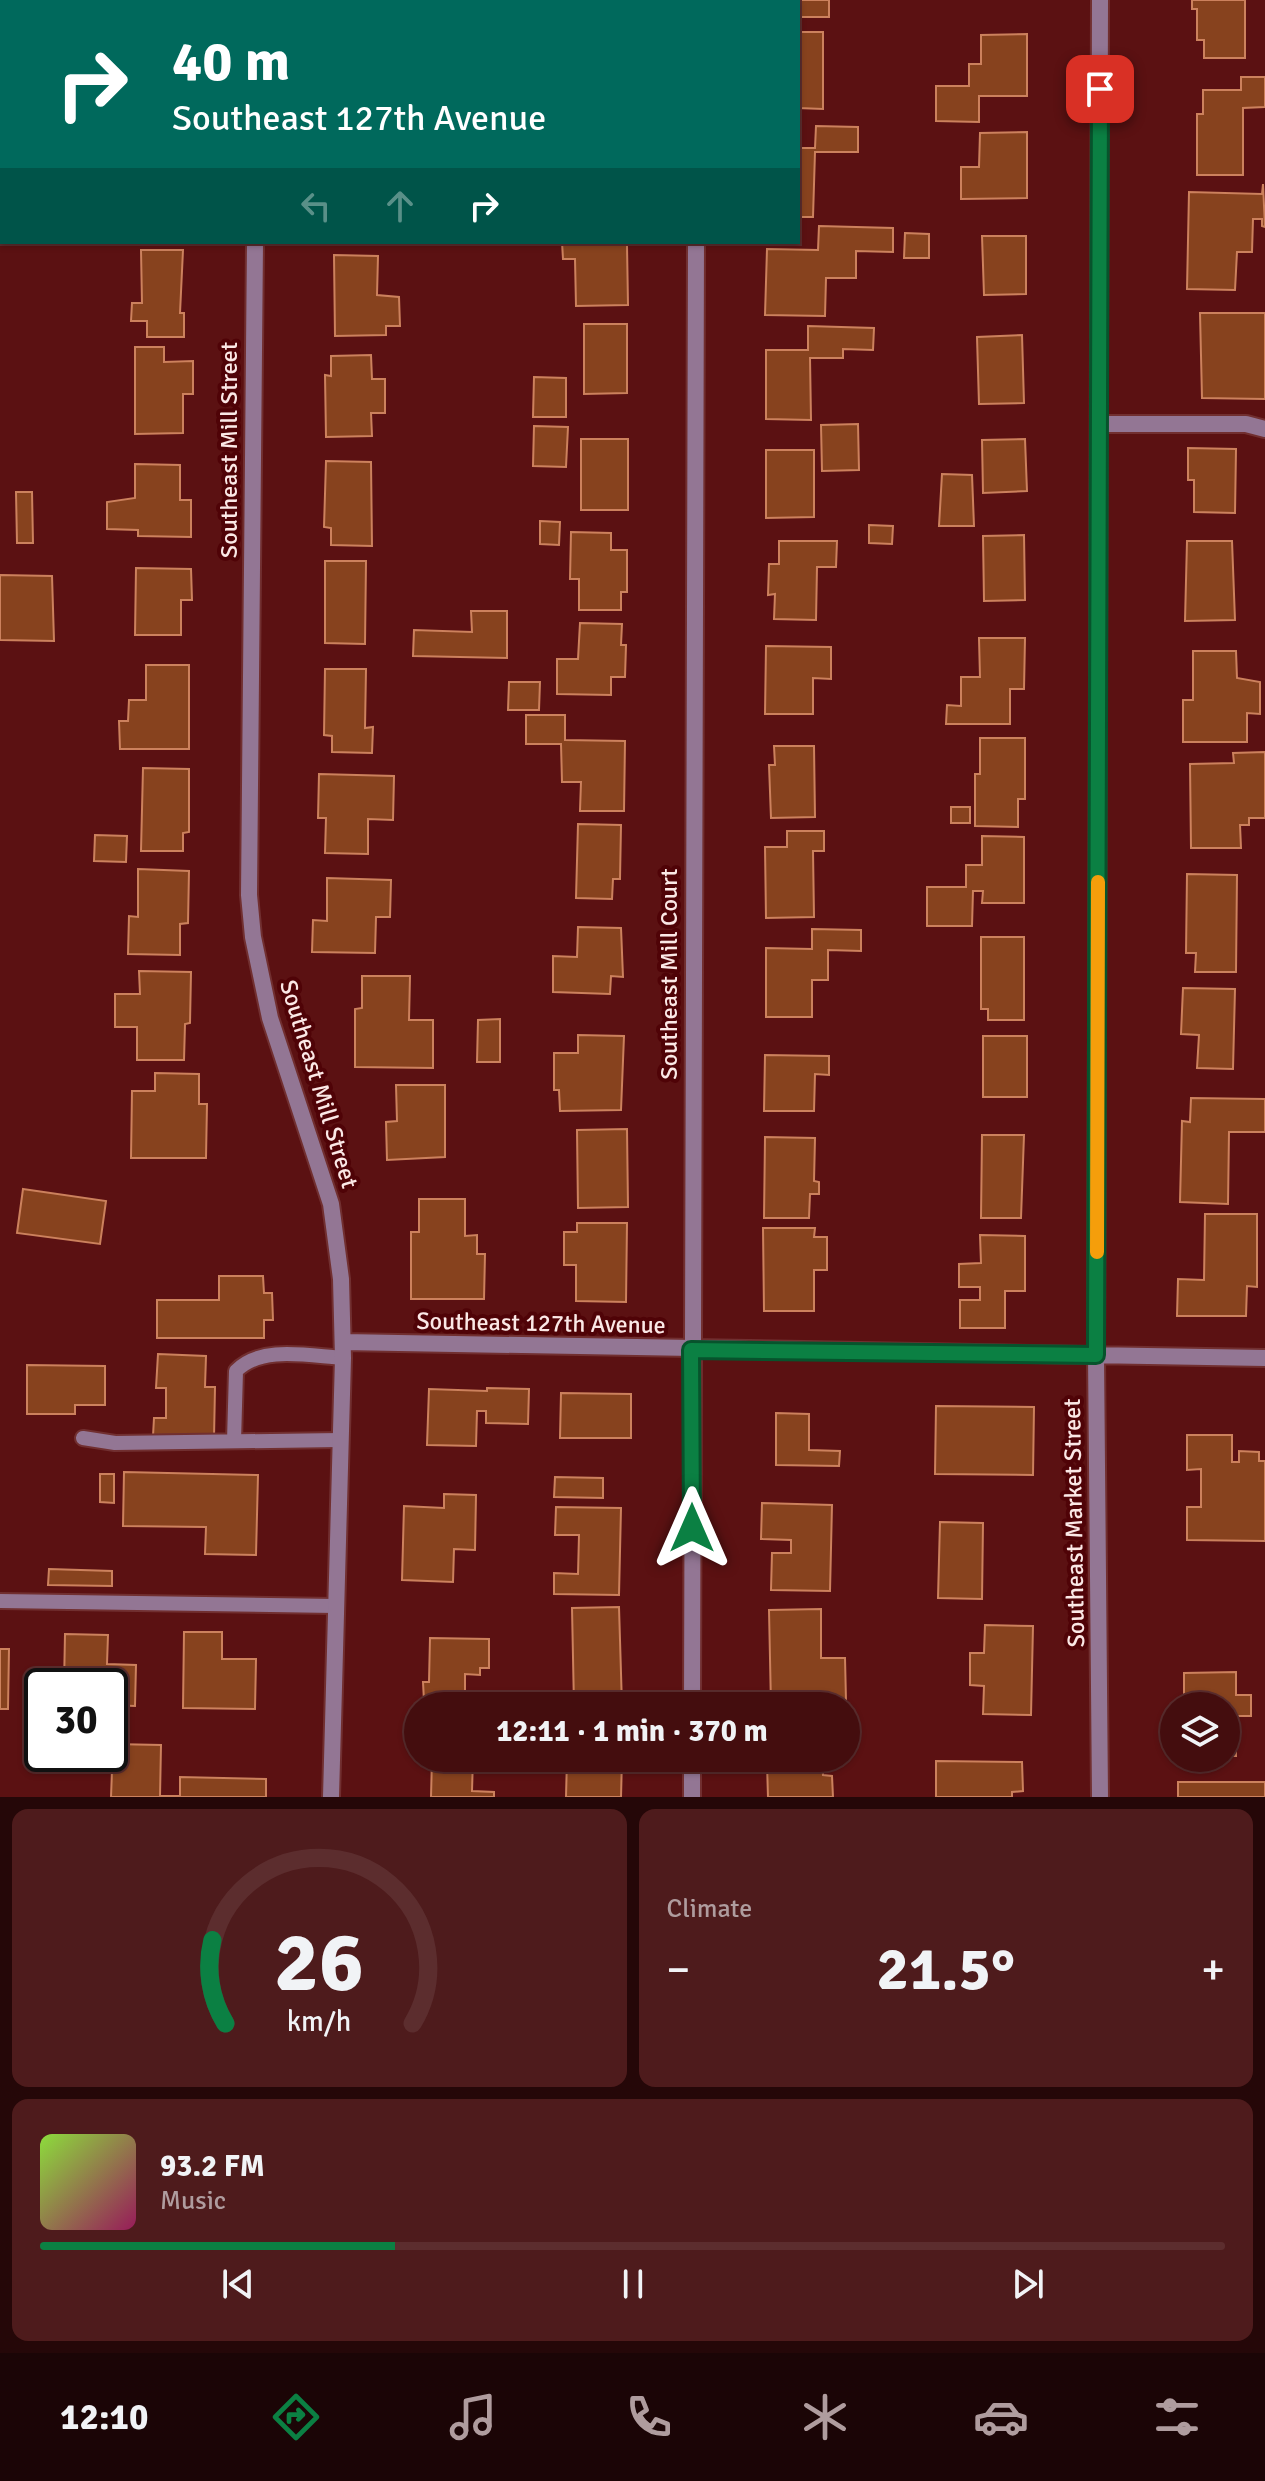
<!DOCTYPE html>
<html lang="en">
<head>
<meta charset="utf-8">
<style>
	body { margin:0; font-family:Signika,sans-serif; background:#4e1b1c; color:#f1f3f6; height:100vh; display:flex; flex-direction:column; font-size:30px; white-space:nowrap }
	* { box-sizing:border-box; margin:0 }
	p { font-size:26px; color:#af9c9e }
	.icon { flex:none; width:44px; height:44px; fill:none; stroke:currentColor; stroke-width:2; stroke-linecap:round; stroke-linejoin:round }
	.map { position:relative; height:1797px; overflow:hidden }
	.panel { display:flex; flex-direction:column; gap:12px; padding:12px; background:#250708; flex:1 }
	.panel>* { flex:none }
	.guide { position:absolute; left:0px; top:0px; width:800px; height:244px; box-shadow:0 2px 6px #0004,0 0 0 2px #5c2d2e; background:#00695c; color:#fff; overflow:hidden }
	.tools { position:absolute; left:1160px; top:1692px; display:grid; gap:16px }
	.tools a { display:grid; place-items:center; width:80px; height:80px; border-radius:50%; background:#440d0e; box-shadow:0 2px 6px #0004,0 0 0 2px #5c2d2e; font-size:40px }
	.speed { position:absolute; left:24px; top:1668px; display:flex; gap:16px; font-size:40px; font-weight:700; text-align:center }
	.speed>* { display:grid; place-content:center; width:104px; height:104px; border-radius:50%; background:#440d0e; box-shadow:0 2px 6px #0004,0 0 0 2px #5c2d2e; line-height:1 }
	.speed .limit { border:4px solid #111; border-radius:12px; background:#fff; color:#111 }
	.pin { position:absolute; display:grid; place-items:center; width:68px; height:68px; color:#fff; margin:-34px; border-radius:16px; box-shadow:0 4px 12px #0006 }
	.me { position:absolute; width:88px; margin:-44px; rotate:0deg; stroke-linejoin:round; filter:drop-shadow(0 0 6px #0008) }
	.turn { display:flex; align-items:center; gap:28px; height:168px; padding:0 40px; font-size:36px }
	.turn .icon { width:104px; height:104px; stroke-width:2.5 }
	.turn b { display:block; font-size:56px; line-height:68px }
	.lanes { display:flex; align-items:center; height:76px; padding:0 40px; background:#0003; justify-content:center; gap:40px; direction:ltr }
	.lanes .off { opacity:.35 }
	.big { font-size:60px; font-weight:700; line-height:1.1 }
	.panel .card { flex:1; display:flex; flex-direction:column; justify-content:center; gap:12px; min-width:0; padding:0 28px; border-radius:16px; background:#4e1b1c }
	.panel .dial { align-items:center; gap:0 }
	.dial svg { height:208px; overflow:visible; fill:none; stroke:#5c2d2e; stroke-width:7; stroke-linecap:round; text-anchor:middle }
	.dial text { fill:#f1f3f6; stroke:none }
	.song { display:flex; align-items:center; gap:24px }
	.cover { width:96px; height:96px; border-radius:12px; background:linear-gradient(135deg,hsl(90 70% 55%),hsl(330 70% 35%)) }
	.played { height:8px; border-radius:4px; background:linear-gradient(90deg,#0b8043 30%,#5c2d2e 30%) }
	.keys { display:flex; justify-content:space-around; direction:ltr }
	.heat { display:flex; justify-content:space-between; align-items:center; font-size:44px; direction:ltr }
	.panel .tiles { flex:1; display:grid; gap:12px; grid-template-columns:1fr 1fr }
	.card:last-child { grid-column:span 2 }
	.trip { position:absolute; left:404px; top:1692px; width:456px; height:80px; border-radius:40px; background:#440d0e; box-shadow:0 2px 6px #0004,0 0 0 2px #5c2d2e; font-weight:700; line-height:80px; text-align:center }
	.dock { display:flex; height:128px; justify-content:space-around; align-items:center; background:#1b0506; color:#af9c9e }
	.dock .icon { width:56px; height:56px }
	.dock .selected { color:#0b8043 }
	.dock b { font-size:36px; color:#f1f3f6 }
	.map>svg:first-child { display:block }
</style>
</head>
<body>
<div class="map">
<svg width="1265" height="1797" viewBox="0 0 1265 1797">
	<rect width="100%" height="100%" fill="#5b1112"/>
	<path fill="#87421e" stroke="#cc815d" stroke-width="2" d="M136,0H188V2H136Z
		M335,0H392V2H335Z
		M765,0H829V17H798V2Z
		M1192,0H1245V58H1204V40H1197V9H1192Z
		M798,32H823V109L798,108Z
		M1027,34V96H979V122L936,121V86H969V64H981V35Z
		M1241,77H1265V107L1243,108V175H1197V114H1203V90H1241Z
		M816,126L858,127V152H815L813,217H798V148H815Z
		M1027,132V198L961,199V167H979L980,133Z
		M1263,184L1265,227L1262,226V219H1253L1252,252H1237L1235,290L1187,289L1189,192L1262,194Z
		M819,226L893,228V252L856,251V278H826L825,316L765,315L767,249L818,250Z
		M905,233L929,234V258H904Z
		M982,236H1026V294L984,295Z
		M562,242L627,245L628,305L576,306L575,259H563Z
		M141,250H183L180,313H184V337H147V321H131L132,303H142Z
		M334,255L378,256L377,295L399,297L400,326H386V335L335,336Z
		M1200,313H1265V399L1202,398Z
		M584,324H627V393L584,394Z
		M808,326L874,328L873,350L843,349V358H810L811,420L766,419V350H808Z
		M1022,335L1024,403L979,404L977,337Z
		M135,347H164V362L193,361V394H183V433L135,434Z
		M371,355L372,379H385V413H371L372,436L326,437L325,375L331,376V356Z
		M534,377L566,378V417H533Z
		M858,424L859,470L822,471L821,425Z
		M534,426L568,427L566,467L533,466Z
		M581,439H628V510H581Z
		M1025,439L1027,491L983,493L982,440Z
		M1188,448L1236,449L1235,513L1194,512V480H1188Z
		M766,450H814V517L766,518Z
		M326,461L371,462L372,546L331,545V528L324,527Z
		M135,464L180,465V500H191V537L138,536V530L107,529V502L135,498Z
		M942,474L972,475L974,526H939Z
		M16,492H32L33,543H17Z
		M540,521L560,522L559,545L540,544Z
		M869,525L893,526L892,544L869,543Z
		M571,532L611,533V550H627V592H621V610H579V579H570Z
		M1024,535L1025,600L984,601L983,536Z
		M779,541H837L836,567H817L816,620L774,619L775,594L768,595L769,564H779Z
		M1187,541H1232L1235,620L1185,621Z
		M325,561H366L365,644L325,643Z
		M136,568L191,569L192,600H181V635H135Z
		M0,575L52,576L54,641L0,640Z
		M471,611H507V658L413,656L414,630L472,632Z
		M580,623L622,624L621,645H626L625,677H611V695L557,694V659H578Z
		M979,638H1025L1024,689H1010V724H946L947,705L961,706V677H980Z
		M766,646L831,647V679L813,678V714H765Z
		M1193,651H1236L1237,678L1260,682V714L1247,713V742H1183V700H1193Z
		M146,665H189V749H120L119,721H128L129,700H146Z
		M325,669H366L365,728L373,727L372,753L332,752V736L324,735Z
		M509,682H540L539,710H508Z
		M526,715H565V740L625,741L624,811H580L581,782H562L561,744H526Z
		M980,738H1025V799H1018V827L975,826V774H980Z
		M774,746H814L815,817L771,818L769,765H775Z
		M1265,752V818H1249V825H1240L1241,848H1191L1190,764L1234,763L1233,753Z
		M143,768L189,769V832L183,833V851H141Z
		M319,774L394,776L393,820L368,819V854L325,853L326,818H318Z
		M951,807H970V823H951Z
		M578,824L621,825L620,879H613L612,899L576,898Z
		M787,831H824V851H813L814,917L766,918L765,847H787Z
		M95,835L127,836L126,862L94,861Z
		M982,836L1024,837V903H982L983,891H973L972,926H927V887H966V865H982Z
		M138,869L189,871L188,923L180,924V955L128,954L129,916L138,917Z
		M1187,874L1237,875L1236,972H1195L1196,953H1186Z
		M327,878L391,880L390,917H376L375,953L312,952L313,920L327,921Z
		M578,927L621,928L623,977L611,976L610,994L553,992V956L577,957Z
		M812,929L861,930V951L828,950V980H812V1017H766V948L812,949Z
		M981,937H1024V1020H988V1009H981Z
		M139,971L191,972L190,1023L185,1024L184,1060H137V1027H115V994H140Z
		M362,976H410L409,1020H433V1068L355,1067V1009L362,1008Z
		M1183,988L1235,989L1233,1069L1197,1068L1199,1035L1181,1034Z
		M500,1019V1062H477L478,1020Z
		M578,1035L624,1036L621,1110L560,1111L559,1090H554V1053H578Z
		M983,1036H1027V1097H983Z
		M765,1055L829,1056V1075L815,1074L814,1111H764Z
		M155,1073L199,1074V1104H207L206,1158H131L132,1091H155Z
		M396,1085H445V1157L387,1160L386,1122L397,1121Z
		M1191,1098L1265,1099V1132H1229L1228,1204L1180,1202L1182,1121L1190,1122Z
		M627,1129L628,1207L578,1208L577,1130Z
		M982,1135H1024L1021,1218H981Z
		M765,1137L815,1138L814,1181L819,1182V1194H810L809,1218H764Z
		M23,1189L106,1201L100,1244L17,1233Z
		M419,1199H465V1236L477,1235V1254H485L484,1299H411V1232H419Z
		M1205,1214H1257V1287L1247,1286L1246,1316H1177L1178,1279L1204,1280Z
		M577,1223H627L626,1302L576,1301V1265H564V1232H577Z
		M763,1228H815L814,1237H827V1270H814V1311H764Z
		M980,1235L1025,1236V1291H1005V1328H960V1300H980V1287H959V1264L981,1263Z
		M219,1276H263L264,1293H272L273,1320H264V1338H157V1300H219Z
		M158,1354L206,1356L205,1387H215L214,1438L153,1436L154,1418H166V1388H156Z
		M27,1365L105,1366V1405H75V1414H27Z
		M487,1388L529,1389L528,1424L486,1423V1411H477L476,1446L427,1445L429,1389L487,1391Z
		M561,1393L631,1394V1438H560Z
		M936,1406L1034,1407L1033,1475L935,1474Z
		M776,1413L809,1414V1450L840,1451L839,1466L776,1465Z
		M1187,1435H1232V1462H1239V1451L1259,1452V1461H1265V1541L1187,1540V1507H1201V1469L1187,1470Z
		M124,1472L258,1475L256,1555L205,1554L206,1527L123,1526Z
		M100,1474H114V1503L100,1502Z
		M555,1477L603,1478V1498L554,1497Z
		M444,1494L476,1495L475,1550L454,1549L453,1582L402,1580L404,1506L444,1508Z
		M762,1503L832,1505L830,1591L771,1590L772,1553H791V1540L761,1539Z
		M556,1507L621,1508L619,1595L554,1594V1573L578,1574L579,1535H555Z
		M940,1522L983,1523L982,1599L938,1598Z
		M49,1569L112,1571V1586L48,1585Z
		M619,1607L622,1706H574L572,1608Z
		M821,1609V1658H845L846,1701H824V1706H771L769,1610Z
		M985,1625L1033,1626L1031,1715L983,1714L984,1686L970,1685V1653H984Z
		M184,1632H222V1659H256L255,1709L183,1708Z
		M65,1634L108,1635L107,1664L136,1665L135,1706L110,1705V1686H64Z
		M430,1638L489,1639V1668H480V1675L465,1674V1701H424L423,1682H429Z
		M0,1649H9L8,1709H0Z
		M1236,1672V1695H1251V1716H1235L1236,1756H1226V1706H1184V1673Z
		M476,1698L514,1699V1706H476Z
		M113,1744L161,1745L160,1796H180V1777L266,1779V1797H111Z
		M432,1758H473L472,1791L494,1792V1797H431Z
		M567,1758H622L621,1797H566Z
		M771,1758H822L823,1775L832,1776L833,1797H768L767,1764H772Z
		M936,1761L1022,1762L1023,1791L1012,1792V1797H936Z
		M1178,1782H1265V1797H1178Z"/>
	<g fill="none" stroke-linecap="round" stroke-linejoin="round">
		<g stroke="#712f30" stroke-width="18">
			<path id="lane" d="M83,1438L115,1443L340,1440
				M234,1441L236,1371C261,1345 309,1356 343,1358
				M0,1601L335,1606"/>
		</g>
		<g stroke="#712f30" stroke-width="20">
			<path id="street" d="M1100,0L1096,1355L1100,1797
				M255,2V0
				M696,2L697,0
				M255,242L249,895L253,937L270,1018L331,1204L341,1279L343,1358L331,1797
				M1099,424H1246L1265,429
				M343,1342L1265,1358
				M692,1706L696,242
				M692,1758V1797"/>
		</g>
		<use href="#lane" stroke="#937694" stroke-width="14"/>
		<use href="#street" stroke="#937694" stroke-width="16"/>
	</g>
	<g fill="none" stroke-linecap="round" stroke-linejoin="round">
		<g stroke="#07532c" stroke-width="20">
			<path id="route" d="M692,1528L691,1350L1096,1355L1100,89"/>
		</g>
		<use href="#route" stroke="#0b8043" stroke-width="14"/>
		<path stroke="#f59e0b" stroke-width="14" d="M1097,1252L1098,882"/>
	</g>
	<g text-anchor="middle" stroke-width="8" stroke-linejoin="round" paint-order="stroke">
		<g font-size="24" fill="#fbe8e6" stroke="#4f0307">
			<text transform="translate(229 450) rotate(-90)" y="8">Southeast Mill Street</text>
			<text transform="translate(669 974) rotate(-90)" y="8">Southeast Mill Court</text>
			<text transform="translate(319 1084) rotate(73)" y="8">Southeast Mill Street</text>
			<text transform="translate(541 1323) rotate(1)" y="8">Southeast 127th Avenue</text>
			<text transform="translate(1074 1523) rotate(-91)" y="8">Southeast Market Street</text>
		</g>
	</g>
</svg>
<div class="tools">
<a><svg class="icon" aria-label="layers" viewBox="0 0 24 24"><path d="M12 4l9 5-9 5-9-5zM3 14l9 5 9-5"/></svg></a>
</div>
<div class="speed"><div class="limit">30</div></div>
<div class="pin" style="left:1100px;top:89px;background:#d93025"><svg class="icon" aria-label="arrive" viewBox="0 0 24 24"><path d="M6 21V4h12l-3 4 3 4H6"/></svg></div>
<svg class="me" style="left:692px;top:1528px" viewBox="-20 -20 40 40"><path d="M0-17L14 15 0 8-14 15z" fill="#0b8043" stroke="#fff" stroke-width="4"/></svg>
<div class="trip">12:11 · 1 min · 370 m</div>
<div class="guide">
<div class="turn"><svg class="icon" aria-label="right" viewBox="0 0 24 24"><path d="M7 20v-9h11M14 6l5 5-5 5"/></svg><div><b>40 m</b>Southeast 127th Avenue</div></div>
<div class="lanes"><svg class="icon off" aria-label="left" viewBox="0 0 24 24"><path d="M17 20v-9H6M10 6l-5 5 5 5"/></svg><svg class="icon off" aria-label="ahead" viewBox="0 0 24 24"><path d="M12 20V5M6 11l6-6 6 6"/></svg><svg class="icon" aria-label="right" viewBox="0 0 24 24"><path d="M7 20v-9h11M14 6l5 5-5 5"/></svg></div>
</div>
</div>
<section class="panel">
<div class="tiles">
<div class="card dial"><svg viewBox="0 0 100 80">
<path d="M14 69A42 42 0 1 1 86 69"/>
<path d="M14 69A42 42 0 0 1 9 37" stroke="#0b8043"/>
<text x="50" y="56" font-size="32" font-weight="700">26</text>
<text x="50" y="72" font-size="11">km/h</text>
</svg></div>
<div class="card"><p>Climate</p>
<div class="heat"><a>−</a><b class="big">21.5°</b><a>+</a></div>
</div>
<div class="card">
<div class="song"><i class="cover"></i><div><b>93.2 FM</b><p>Music</p></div></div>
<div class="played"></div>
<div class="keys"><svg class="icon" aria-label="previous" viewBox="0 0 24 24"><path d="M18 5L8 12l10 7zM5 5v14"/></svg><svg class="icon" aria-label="pause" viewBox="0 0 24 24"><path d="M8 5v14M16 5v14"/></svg><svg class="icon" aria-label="next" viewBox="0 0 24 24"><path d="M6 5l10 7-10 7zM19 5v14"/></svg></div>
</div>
</div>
</section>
<nav class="dock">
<b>12:10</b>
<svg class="icon selected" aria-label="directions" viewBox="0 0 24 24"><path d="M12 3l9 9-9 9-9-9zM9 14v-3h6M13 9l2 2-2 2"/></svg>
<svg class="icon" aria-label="music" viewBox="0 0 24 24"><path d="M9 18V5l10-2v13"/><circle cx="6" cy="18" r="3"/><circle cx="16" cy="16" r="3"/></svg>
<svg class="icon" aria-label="phone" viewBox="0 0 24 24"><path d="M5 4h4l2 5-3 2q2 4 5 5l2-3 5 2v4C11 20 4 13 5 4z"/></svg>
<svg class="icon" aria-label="climate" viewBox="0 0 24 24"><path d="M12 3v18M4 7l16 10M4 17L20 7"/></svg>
<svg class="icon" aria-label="car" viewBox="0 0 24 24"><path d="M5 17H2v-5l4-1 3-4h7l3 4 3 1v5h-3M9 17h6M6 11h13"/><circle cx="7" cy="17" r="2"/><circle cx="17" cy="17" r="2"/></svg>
<svg class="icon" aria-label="filters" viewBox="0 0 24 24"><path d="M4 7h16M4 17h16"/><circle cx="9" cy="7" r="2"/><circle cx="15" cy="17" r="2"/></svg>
</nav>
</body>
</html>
